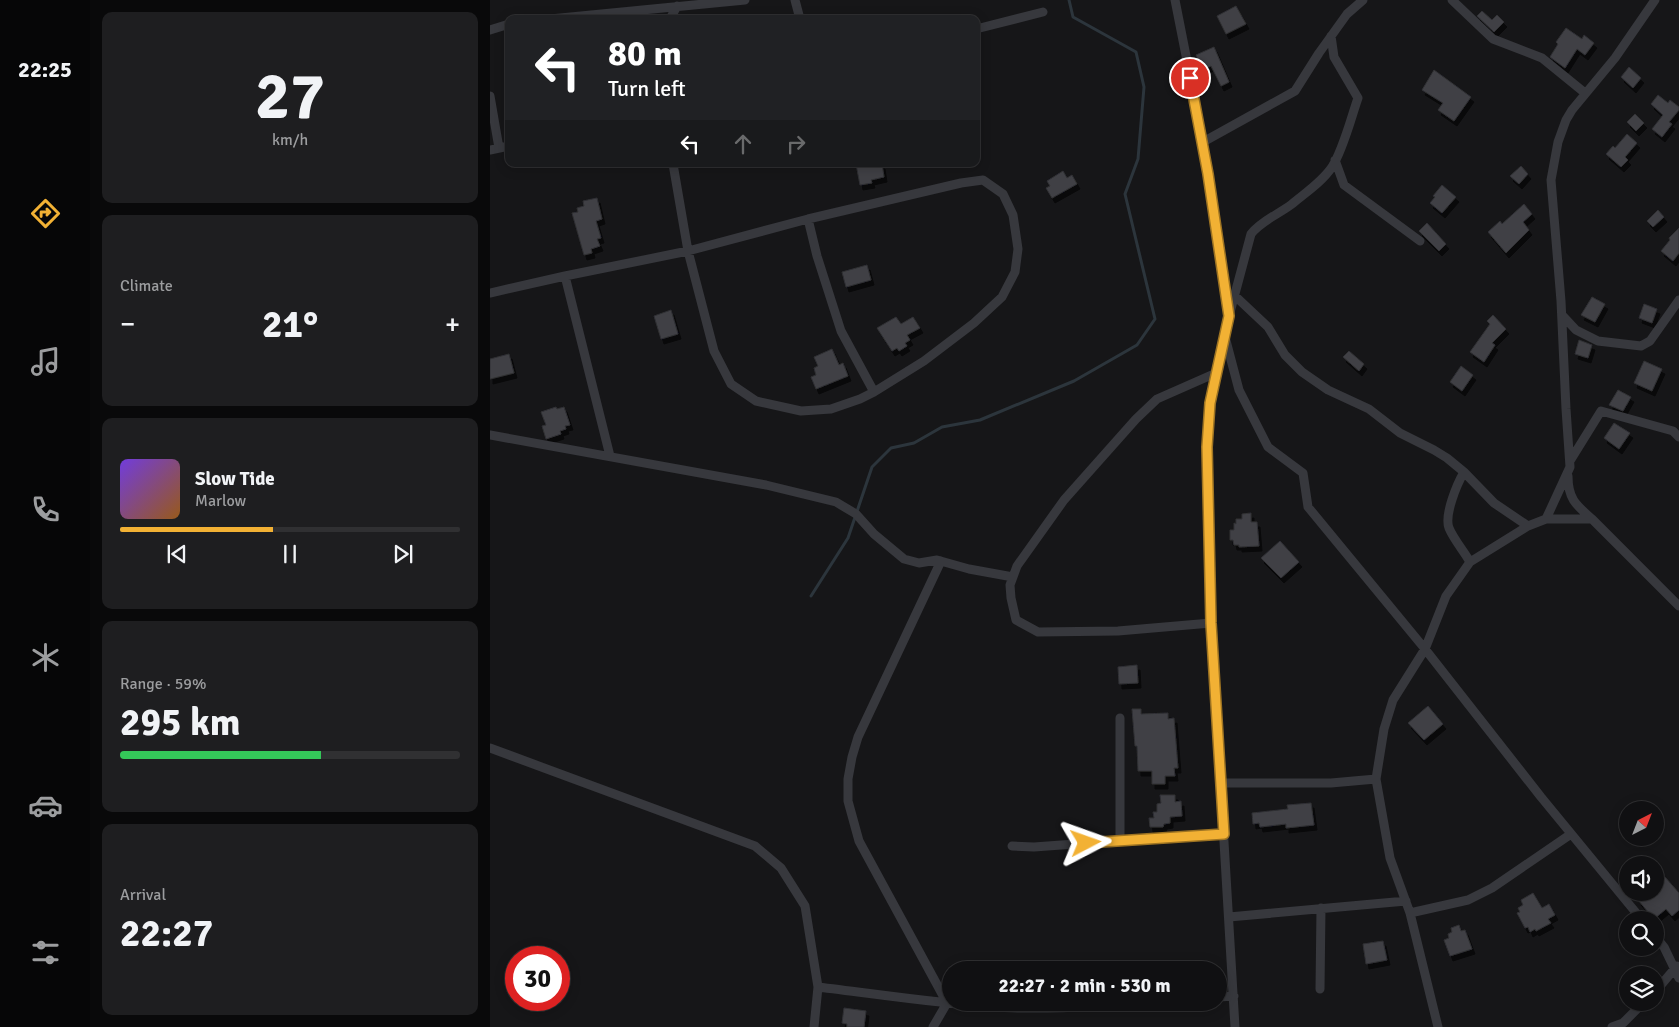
<!DOCTYPE html>
<html lang="en">
<head>
<meta charset="utf-8">
<style>
	body { margin:0; font-family:Signika,sans-serif; background:#1e1e20; color:#f1f3f6; height:100vh; display:flex; flex-direction:column; font-size:19px; white-space:nowrap }
	* { box-sizing:border-box; margin:0 }
	p { font-size:16px; color:#9c9d9f }
	.icon { flex:none; width:28px; height:28px; fill:none; stroke:currentColor; stroke-width:2; stroke-linecap:round; stroke-linejoin:round }
	.map { position:relative; flex:1; overflow:hidden }
	.sheet { display:flex; flex-direction:column; gap:12px; padding:12px; background:#09090a; width:400px }
	.sheet>* { flex:none }
	.top-card { position:absolute; left:15px; top:15px; width:475px; height:152px; border-radius:10px; box-shadow:0 2px 12px #0003,0 0 0 1px #303032; background:#202124; color:#fff; overflow:hidden }
	.needle { width:32px; rotate:42deg }
	.tools { position:absolute; left:1129px; top:801px; display:grid; gap:10px }
	.tools a { display:grid; place-items:center; width:45px; height:45px; border-radius:50%; background:#101012; box-shadow:0 2px 12px #0003,0 0 0 1px #303032; font-size:25px }
	.speed { position:absolute; left:15px; top:946px; display:flex; gap:10px; font-size:25px; font-weight:700; text-align:center }
	.speed>* { display:grid; place-content:center; width:65px; height:65px; border-radius:50%; background:#101012; box-shadow:0 2px 12px #0003,0 0 0 1px #303032; line-height:1 }
	.speed .limit { border:8px solid #d22; background:#fff; color:#111 }
	.pin { position:absolute; display:grid; place-items:center; width:42px; height:42px; color:#fff; margin:-21px; border:2px solid #fff; border-radius:50%; box-shadow:0 1px 5px #0007 }
	.me { position:absolute; width:55px; margin:-28px; rotate:86deg; stroke-linejoin:round; filter:drop-shadow(0 0 4px #0008) }
	.turn { display:flex; align-items:center; gap:18px; height:105px; padding:0 20px; font-size:22px }
	.turn .icon { width:65px; height:65px; stroke-width:2.5 }
	.turn b { display:block; font-size:35px; line-height:42px }
	.lanes { display:flex; align-items:center; height:48px; padding:0 20px; background:#0003; justify-content:center; gap:25px; direction:ltr }
	.lanes .off { opacity:.35 }
	.big { font-size:38px; font-weight:700; line-height:1.1 }
	.sheet .tile { flex:1; display:flex; flex-direction:column; justify-content:center; gap:8px; min-width:0; padding:0 18px; border-radius:10px; background:#1e1e20 }
	.sheet .dial { align-items:center; gap:0 }
	.dial b { font-size:65px; line-height:1 }
	.song { display:flex; align-items:center; gap:15px }
	.cover { width:60px; height:60px; border-radius:8px; background:linear-gradient(135deg,hsl(260 70% 55%),hsl(30 70% 35%)) }
	.played { height:5px; border-radius:2px; background:linear-gradient(90deg,#f2b134 45%,#303032 45%) }
	.keys { display:flex; justify-content:space-around; direction:ltr }
	.heat { display:flex; justify-content:space-between; align-items:center; font-size:28px; direction:ltr }
	.charge { height:8px; border-radius:4px; background:linear-gradient(90deg,#34c759 59%,#303032 0) }
	.trip { position:absolute; left:452px; top:961px; width:285px; height:50px; border-radius:25px; background:#101012; box-shadow:0 2px 12px #0003,0 0 0 1px #303032; font-weight:700; line-height:50px; text-align:center }
	main { display:flex; flex:1; min-height:0 }
	.dock { display:flex; flex-direction:column; width:90px; justify-content:space-around; align-items:center; background:#060607; color:#9c9d9f }
	.dock .icon { width:35px; height:35px }
	.dock .active { color:#f2b134 }
	.dock b { font-size:22px; color:#f1f3f6 }
	.map>svg:first-child { display:block }
</style>
</head>
<body>
<main>
<nav class="dock">
<b>22:25</b>
<svg class="icon active" aria-label="directions" viewBox="0 0 24 24"><path d="M12 3l9 9-9 9-9-9zM9 14v-3h6M13 9l2 2-2 2"/></svg>
<svg class="icon" aria-label="music" viewBox="0 0 24 24"><path d="M9 18V5l10-2v13"/><circle cx="6" cy="18" r="3"/><circle cx="16" cy="16" r="3"/></svg>
<svg class="icon" aria-label="phone" viewBox="0 0 24 24"><path d="M5 4h4l2 5-3 2q2 4 5 5l2-3 5 2v4C11 20 4 13 5 4z"/></svg>
<svg class="icon" aria-label="climate" viewBox="0 0 24 24"><path d="M12 3v18M4 7l16 10M4 17L20 7"/></svg>
<svg class="icon" aria-label="car" viewBox="0 0 24 24"><path d="M5 17H2v-5l4-1 3-4h7l3 4 3 1v5h-3M9 17h6M6 11h13"/><circle cx="7" cy="17" r="2"/><circle cx="17" cy="17" r="2"/></svg>
<svg class="icon" aria-label="filters" viewBox="0 0 24 24"><path d="M4 7h16M4 17h16"/><circle cx="9" cy="7" r="2"/><circle cx="15" cy="17" r="2"/></svg>
</nav>
<section class="sheet">
<div class="tile dial"><b>27</b><p>km/h</p></div>
<div class="tile"><p>Climate</p>
<div class="heat"><a>−</a><b class="big">21°</b><a>+</a></div>
</div>
<div class="tile">
<div class="song"><i class="cover"></i><div><b>Slow Tide</b><p>Marlow</p></div></div>
<div class="played"></div>
<div class="keys"><svg class="icon" aria-label="previous" viewBox="0 0 24 24"><path d="M18 5L8 12l10 7zM5 5v14"/></svg><svg class="icon" aria-label="pause" viewBox="0 0 24 24"><path d="M8 5v14M16 5v14"/></svg><svg class="icon" aria-label="next" viewBox="0 0 24 24"><path d="M6 5l10 7-10 7zM19 5v14"/></svg></div>
</div>
<div class="tile"><p>Range · 59%</p><b class="big">295 km</b><div class="charge"></div></div>
<div class="tile"><p>Arrival</p><b class="big">22:27</b></div>
</section>
<div class="map">
<svg width="1189" height="1027" viewBox="0 0 1189 1027">
	<defs>
		<filter id="shadow"><feDropShadow dx="3" dy="5" stdDeviation="0" flood-color="#0009"/></filter>
	</defs>
	<rect width="100%" height="100%" fill="#161618"/>
	<g fill="none" stroke-linecap="round" stroke-linejoin="round">
		<path stroke="#2c353c" stroke-width="3" d="M321,596L358,538L382,467L401,448L424,443L452,427L490,420L584,381L647,345L665,319L635,194L648,159L654,87L646,52L583,17L579,0"/>
	</g>
	<path fill="#404145" stroke="#303034" filter="url(#shadow)" d="M746,6L756,24L736,34L727,16Z
		M992,11L1002,20L1007,15L1014,22L1004,32L987,16Z
		M1076,28L1092,39L1094,35L1104,43L1095,55L1087,49L1075,68L1060,57L1068,44L1066,42Z
		M724,47L739,82L731,86L721,66L712,70L706,55Z
		M1139,67L1151,78L1143,88L1131,77Z
		M944,70L981,97L964,121L948,110L953,103L932,90Z
		M1168,95L1178,103L1180,100L1189,107V110L1179,122L1182,124L1172,137L1162,129L1173,115L1161,104Z
		M1145,114L1154,123L1146,131L1137,122Z
		M1137,134L1147,143L1135,157L1138,160L1131,167L1116,154L1123,146L1125,148Z
		M366,164H392L394,177L381,180L382,183L370,185Z
		M1031,166L1038,174L1029,184L1020,176Z
		M573,171L577,178L582,175L587,184L562,198L556,188L560,186L557,181Z
		M952,185L966,197L952,213L940,203L945,197L943,196Z
		M107,198L112,219L106,221L111,238L107,239L110,246L101,249L102,253L94,255L82,213L88,212L87,208L94,206L93,201Z
		M1034,204L1042,214L1033,222L1039,230L1016,253L998,232L1010,221L1012,224Z
		M1168,210L1174,217L1163,227L1157,221Z
		M937,223L956,244L949,251L929,231Z
		M1189,228V253L1183,261L1171,251L1180,240L1179,238Z
		M377,265L381,280L356,287L352,272Z
		M1102,297L1115,304L1105,322L1091,315Z
		M1154,304L1167,309L1162,323L1149,318Z
		M181,310L188,334L171,339L164,316Z
		M1003,315L1016,329L1002,343L1005,345L994,362L980,352L1000,324L997,321Z
		M406,317L411,324L423,317L430,328L417,335L420,340L415,343L417,346L409,351L407,348L402,351L387,328Z
		M1089,340L1102,345L1098,358L1085,354Z
		M342,349L349,365L353,363L358,376L326,389L321,377L326,375L324,368L328,366L324,357Z
		M859,351L874,364L869,371L853,357Z
		M19,354L24,373L0,379V359Z
		M1154,361L1172,369L1162,391L1144,383Z
		M971,366L983,375L972,391L960,382Z
		M1128,390L1141,397L1133,411L1119,405Z
		M66,407L67,409L74,407L80,425L75,426L76,429L70,431L71,434L56,439L52,426L56,425L51,412Z
		M1124,423L1140,433L1129,449L1114,438Z
		M761,513V522H767L769,546L749,547V545H744L743,540H740V530H744V523L746,524V519H752V514Z
		M790,541L809,562L791,578L771,558Z
		M647,665L648,683L629,684L628,667Z
		M938,706L953,724L934,740L918,723Z
		M642,709H651V714L678,713V719L684,718L688,768H684L685,776H675V784H662V771H648L647,746H645Z
		M670,795H685V802L691,801L692,816L680,817V823L674,824L673,827H660L659,818H664L663,812H667V804L671,803Z
		M821,803L824,825L796,828V824L770,827L769,823L763,824L762,813L798,809L797,805Z
		M1165,873L1171,880L1175,877L1189,893V910L1182,916L1176,909L1164,919L1148,900L1157,892H1165Z
		M1043,893L1052,908L1059,904L1065,915L1058,919L1061,923L1046,931L1045,929L1040,932L1038,927L1035,928L1027,913L1030,912L1028,908L1033,905L1031,900Z
		M969,925L971,931L975,930L982,949L960,956L954,940L959,938L958,934L962,932L961,928Z
		M893,941L897,960L876,964L873,944Z
		M354,1008L376,1011L374,1027H357V1024L352,1023Z"/>
	<g fill="none" stroke-linecap="round" stroke-linejoin="round">
		<path stroke="#37383d" stroke-width="9" d="M305,0L310,19
			M685,0L713,142L738,311
			M962,0L1003,39L1052,58L1095,93
			M60,19L255,0
			M180,19L187,6
			M486,29L553,12
			M0,30L19,24
			M0,96L9,148
			M713,142L805,91L829,53L857,14L873,0
			M0,150L19,146
			M845,160L854,185L930,241
			M318,219L327,256L351,331L384,392
			M75,276L120,456
			M0,293L75,276L198,251L318,219L471,183L493,180L513,194L523,215L528,249L525,272L512,297L484,323L434,361L384,392L370,399L341,409L311,411L266,401L241,384L224,351L198,251L183,164
			M744,295L778,327L795,355L812,372L838,390L879,409L910,433L944,450L957,458L974,472L1004,503L1038,526L1056,519H1102L1189,606
			M1072,315L1086,330L1108,341L1151,346L1160,341L1189,300
			M735,337L749,390L778,447L813,473L818,507L935,649L1051,797L1152,920
			M0,435L276,485L346,502L366,514L384,534L414,559L429,563L447,560L479,569L523,577
			M1080,461L1111,411L1183,431L1189,437
			M1078,476C1078,499 1086,505 1102,519
			M1056,519L1080,467L1076,409L1071,301L1061,180L1068,142L1076,120L1082,110L1125,58L1165,0
			M980,562L1038,526
			M721,623L628,631L548,632L526,620L521,598L520,585L527,566L574,500L646,419L667,399L726,373
			M630,718V841
			M0,748L265,846L291,868L315,906L328,987L324,1027
			M731,783H841L886,779
			M522,846L544,847L734,833
			M920,913L978,900L1002,888L1081,834
			M739,917L916,901
			M1165,936L1174,947L1189,978
			M328,987C386,994 444,1003 502,1007C555,1010 608,1007 661,1002
			M830,989L831,908
			M1165,992L1187,966
			M729,997L744,996
			M443,1027L457,1003L369,841L358,801V779L362,757L368,737L451,561
			M745,1027L721,623L717,447L720,403L726,373L739,316L761,234C771,221 789,214 802,204C815,193 832,182 842,167C853,150 861,118 868,98L844,57L841,36
			M948,1027L920,913L900,858L886,779L894,729L903,700L935,649L956,596L980,562C974,551 964,540 959,528C954,515 967,484 974,472
			M1122,1027L1133,1023L1154,1002"/>
	</g>
	<g fill="none" stroke-linecap="round" stroke-linejoin="round">
		<g stroke="#9d7322" stroke-width="12">
			<path id="route" d="M596,843L734,834L721,623L717,447L720,403L739,316L718,174L700,78"/>
		</g>
		<use href="#route" stroke="#f2b134" stroke-width="9"/>
	</g>
</svg>
<div class="tools">
<a><svg class="needle" viewBox="-14 -14 28 28"><path d="M0-13l5 13h-10z" fill="#e53935"/><path d="M0 13l5-13h-10z" fill="#9c9d9f"/></svg></a>
<a><svg class="icon" aria-label="sound" viewBox="0 0 24 24"><path d="M4 9h4l5-4v14l-5-4H4zM17 9q2 3 0 6"/></svg></a>
<a><svg class="icon" aria-label="search" viewBox="0 0 24 24"><circle cx="10" cy="10" r="6"/><path d="M15 15l6 6"/></svg></a>
<a><svg class="icon" aria-label="layers" viewBox="0 0 24 24"><path d="M12 4l9 5-9 5-9-5zM3 14l9 5 9-5"/></svg></a>
</div>
<div class="speed"><div class="limit">30</div></div>
<div class="pin" style="left:700px;top:78px;background:#d93025"><svg class="icon" aria-label="arrive" viewBox="0 0 24 24"><path d="M6 21V4h12l-3 4 3 4H6"/></svg></div>
<svg class="me" style="left:596px;top:843px" viewBox="-20 -20 40 40"><path d="M0-17L14 15 0 8-14 15z" fill="#f2b134" stroke="#fff" stroke-width="4"/></svg>
<div class="trip">22:27 · 2 min · 530 m</div>
<div class="top-card">
<div class="turn"><svg class="icon" aria-label="left" viewBox="0 0 24 24"><path d="M17 20v-9H6M10 6l-5 5 5 5"/></svg><div><b>80 m</b>Turn left</div></div>
<div class="lanes"><svg class="icon" aria-label="left" viewBox="0 0 24 24"><path d="M17 20v-9H6M10 6l-5 5 5 5"/></svg><svg class="icon off" aria-label="ahead" viewBox="0 0 24 24"><path d="M12 20V5M6 11l6-6 6 6"/></svg><svg class="icon off" aria-label="right" viewBox="0 0 24 24"><path d="M7 20v-9h11M14 6l5 5-5 5"/></svg></div>
</div>
</div>
</main>
</body>
</html>
